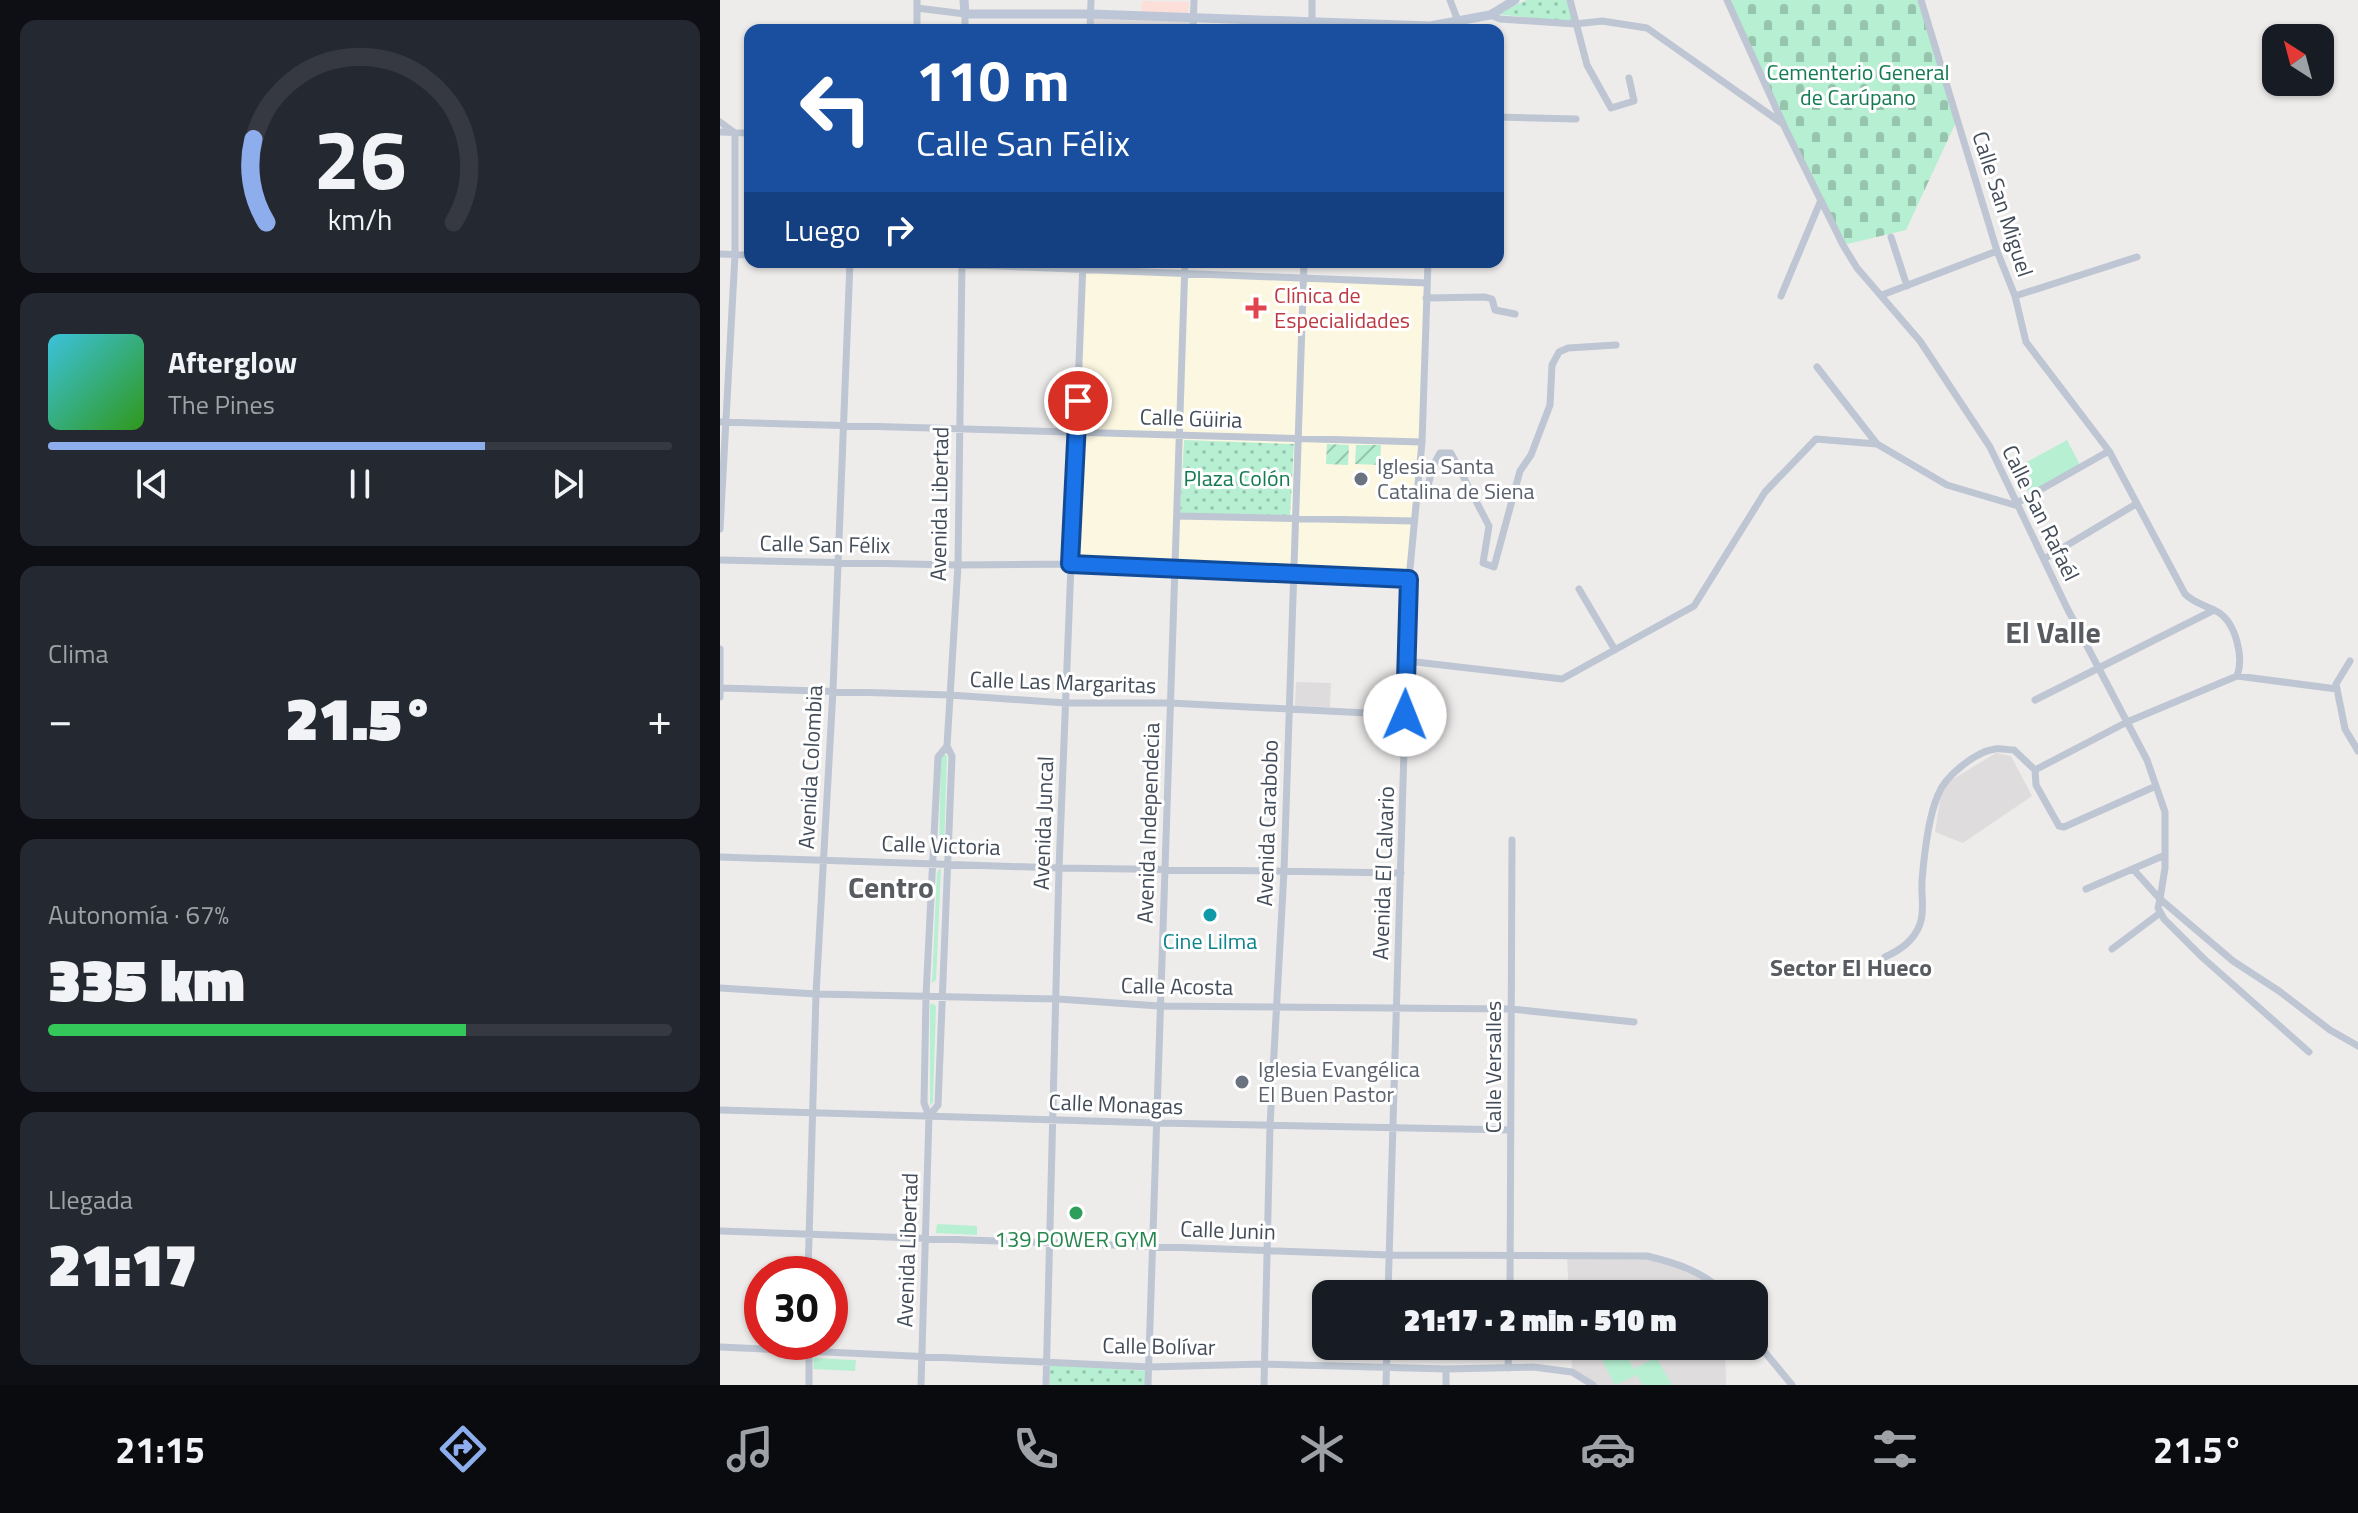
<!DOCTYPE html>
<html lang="es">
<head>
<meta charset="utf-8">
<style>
	body { margin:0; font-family:"Titillium Web",sans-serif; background:#242831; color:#f1f3f6; height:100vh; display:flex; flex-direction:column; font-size:30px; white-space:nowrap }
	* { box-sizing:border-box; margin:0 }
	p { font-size:26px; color:#9ea1a6 }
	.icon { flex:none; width:44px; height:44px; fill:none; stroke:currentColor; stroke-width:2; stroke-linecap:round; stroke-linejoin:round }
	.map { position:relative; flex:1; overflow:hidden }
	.drawer { display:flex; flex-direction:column; gap:20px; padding:20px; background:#0d0f14; width:720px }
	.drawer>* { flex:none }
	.hud { position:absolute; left:24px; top:24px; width:760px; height:244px; border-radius:16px; box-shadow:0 2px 6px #0004; background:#1a4fa0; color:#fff; overflow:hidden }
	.needle { width:52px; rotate:324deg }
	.controls { position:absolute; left:1542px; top:24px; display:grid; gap:16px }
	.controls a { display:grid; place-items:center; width:72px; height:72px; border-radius:16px; background:#171b24; box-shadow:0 2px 6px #0004; font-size:40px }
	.speed { position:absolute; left:24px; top:1256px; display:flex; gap:16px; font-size:40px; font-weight:700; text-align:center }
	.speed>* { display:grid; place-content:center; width:104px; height:104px; border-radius:50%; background:#171b24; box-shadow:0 2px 6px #0004; line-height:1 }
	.speed .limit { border:12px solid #d22; background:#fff; color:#111 }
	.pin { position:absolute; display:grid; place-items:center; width:68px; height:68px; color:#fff; margin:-34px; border:4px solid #fff; border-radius:50%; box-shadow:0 2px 8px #0007 }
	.me { position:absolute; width:88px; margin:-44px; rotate:1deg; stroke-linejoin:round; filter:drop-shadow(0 0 6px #0008) }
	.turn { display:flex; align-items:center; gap:28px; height:168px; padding:0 40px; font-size:36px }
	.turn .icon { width:104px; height:104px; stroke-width:2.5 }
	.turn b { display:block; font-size:56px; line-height:68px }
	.then { display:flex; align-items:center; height:76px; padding:0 40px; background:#0003; gap:16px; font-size:30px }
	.big { font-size:60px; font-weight:800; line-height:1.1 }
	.drawer .widget { flex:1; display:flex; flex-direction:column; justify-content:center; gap:12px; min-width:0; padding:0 28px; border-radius:16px; background:#242831 }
	.drawer .dial { align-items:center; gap:0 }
	.dial svg { height:208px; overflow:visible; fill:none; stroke:#363941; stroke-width:7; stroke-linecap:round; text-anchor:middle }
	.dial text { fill:#f1f3f6; stroke:none }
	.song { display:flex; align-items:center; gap:24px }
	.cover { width:96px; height:96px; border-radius:12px; background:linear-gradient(135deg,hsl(190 70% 55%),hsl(110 70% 35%)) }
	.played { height:8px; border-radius:4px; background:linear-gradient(90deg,#8daded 70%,#363941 70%) }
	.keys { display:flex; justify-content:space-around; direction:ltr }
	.heat { display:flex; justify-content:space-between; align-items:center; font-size:44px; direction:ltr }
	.charge { height:12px; border-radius:6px; background:linear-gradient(90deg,#34c759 67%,#363941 0) }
	.trip { position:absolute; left:592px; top:1280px; width:456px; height:80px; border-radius:16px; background:#171b24; box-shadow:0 2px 6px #0004; font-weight:800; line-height:80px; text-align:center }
	.menu { display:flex; height:128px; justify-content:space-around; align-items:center; background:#090b0e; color:#9ea1a6 }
	.menu .icon { width:56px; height:56px }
	.menu .on { color:#8daded }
	.menu b { font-size:36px; color:#f1f3f6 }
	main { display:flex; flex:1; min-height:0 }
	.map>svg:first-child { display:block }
</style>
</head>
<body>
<main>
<section class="drawer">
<div class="widget dial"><svg viewBox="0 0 100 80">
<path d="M14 69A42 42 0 1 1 86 69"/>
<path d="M14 69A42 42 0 0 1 9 37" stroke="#8daded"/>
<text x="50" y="56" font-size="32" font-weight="700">26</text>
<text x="50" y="72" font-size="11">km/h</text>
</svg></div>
<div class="widget">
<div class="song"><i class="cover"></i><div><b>Afterglow</b><p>The Pines</p></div></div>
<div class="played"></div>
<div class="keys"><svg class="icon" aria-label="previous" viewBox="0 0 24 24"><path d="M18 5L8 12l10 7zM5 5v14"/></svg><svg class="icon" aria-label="pause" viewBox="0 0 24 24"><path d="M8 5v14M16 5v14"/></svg><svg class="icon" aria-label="next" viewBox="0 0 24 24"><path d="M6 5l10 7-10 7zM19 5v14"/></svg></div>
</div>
<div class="widget"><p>Clima</p>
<div class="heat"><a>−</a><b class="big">21.5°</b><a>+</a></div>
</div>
<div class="widget"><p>Autonomía · 67%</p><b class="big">335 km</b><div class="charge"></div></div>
<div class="widget"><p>Llegada</p><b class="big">21:17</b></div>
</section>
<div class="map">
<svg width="1638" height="1385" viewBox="0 0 1638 1385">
	<defs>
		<pattern id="cemetery-stones" width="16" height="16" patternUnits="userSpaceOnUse" patternTransform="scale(2)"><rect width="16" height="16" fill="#b6efd2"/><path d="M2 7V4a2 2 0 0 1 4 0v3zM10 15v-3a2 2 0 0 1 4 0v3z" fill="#96c4ad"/></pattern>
		<pattern id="park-dots" width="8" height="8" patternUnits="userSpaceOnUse" patternTransform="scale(2)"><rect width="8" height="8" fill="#b6efd2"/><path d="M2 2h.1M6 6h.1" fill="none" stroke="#96c4ad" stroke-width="1.8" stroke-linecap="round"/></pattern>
		<pattern id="garden-furrows" width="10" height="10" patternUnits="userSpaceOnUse" patternTransform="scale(2)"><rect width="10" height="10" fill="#b6efd2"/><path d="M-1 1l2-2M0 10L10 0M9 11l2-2" fill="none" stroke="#96c4ad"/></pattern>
	</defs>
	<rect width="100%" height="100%" fill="#eeebeb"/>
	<path fill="#fcf7e1" d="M363,270L707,283L702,442L689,579L350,564Z"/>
	<path fill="#dfdcdd" d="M373,15L473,19V30H373Z
		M576,682L611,683L610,707L575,706Z
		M1276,753L1291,756L1312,796L1243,843L1215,832L1221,794L1230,781Z
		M927,1256L991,1279L1004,1294H849L847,1257Z
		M851,1346H1005L1006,1385H873L852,1372Z"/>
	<path fill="#fbdfd8" d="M422,1L469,2L468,14L421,15Z"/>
	<path fill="#b6efd2" d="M1347,440L1360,465L1309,493L1296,468Z
		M224,753L227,756L224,850L219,855L221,757Z
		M221,868L216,980L212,983L217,872Z
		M212,1003L216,1006L213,1102L210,1106V1005Z
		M217,1224L257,1226V1235L216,1233Z
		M892,1346H901L914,1369L936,1357L952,1385H923L917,1375L895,1385L878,1353Z
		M94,1358L136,1360L135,1371L93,1369Z"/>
	<path fill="url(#cemetery-stones)" d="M1007,0H1201L1237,120L1186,230L1123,245Z"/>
	<path fill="url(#park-dots)" d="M807,0H848L852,22L775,14Z
		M464,440L574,444L570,517L460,513Z
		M330,1364L427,1371L426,1385H330Z"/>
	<path fill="url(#garden-furrows)" d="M607,444L629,445L628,465L606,464Z
		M636,445H661L660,465L635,464Z"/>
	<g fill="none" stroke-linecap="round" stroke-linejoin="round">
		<path stroke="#bdc6d2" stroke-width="7" d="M592,0V30
			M730,0L738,21
			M850,0L867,65L891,108L914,101L909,78
			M1007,0L1065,128L1123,245L1137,268L1200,341L1270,447L1347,608L1427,760L1445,812V868L1440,899L1513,961L1559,991L1610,1030L1638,1046
			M1201,0L1277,251L1295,296L1417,257
			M197,8L245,14V30
			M770,15L780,19L855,24L882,21L927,28L1063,124
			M197,30V0
			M370,30L371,0
			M473,30L474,0
			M778,117L856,119
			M0,122L15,133V255L0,529
			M0,132L30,133
			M1171,237L1187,286
			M0,254L30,255
			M175,262L707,283
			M1162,295L1277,251
			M1061,296L1101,200
			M1295,296L1306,342L1389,451L1465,594C1475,604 1486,605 1498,612C1516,623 1524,658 1517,676
			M706,298L765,297L772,299L775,310L795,314
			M1097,367L1157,444
			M0,422L702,442
			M697,491L708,486L713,466L720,453H731L769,526L763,563L774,567L800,471L811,455L830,405L832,365L839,352L848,348L896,345
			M1297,503L1389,451
			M457,516L694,521
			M1324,559L1416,504
			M0,560L238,565L350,564L689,579
			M859,589L895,650
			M0,649V697
			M687,661L842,679L974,606L1045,492L1096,439L1157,444L1227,485L1298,506
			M1630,661L1616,684L1625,729L1638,751
			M0,688L230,695L346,703H450L685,715
			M1315,700L1494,610
			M1436,786L1344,827L1339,826L1316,785L1315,770L1407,722L1517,676L1617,689
			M0,857L339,868L681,873
			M1413,869L1440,899L1438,908L1444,919L1483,958L1589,1052
			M1366,889L1445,855
			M1392,949L1440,913
			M1165,957C1180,950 1194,941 1200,924C1205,910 1201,896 1202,881C1204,856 1208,818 1218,795C1225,776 1255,752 1275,749C1281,748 1288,750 1294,750L1315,770
			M0,988L96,994L338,999L439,1006L791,1009L914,1022
			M0,1110L438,1123L791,1130
			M209,1116L218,1105L232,756L227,746L238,565L242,262
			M0,1231L669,1255L927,1256C956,1263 985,1272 1005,1294
			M88,1274L96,994L113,690L130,262
			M668,1294L689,579L702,442L708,262
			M790,1294L792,840
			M1034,1339L1072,1385
			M0,1347L429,1367L544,1364L726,1369L813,1367L852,1372L873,1385
			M788,1368L789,1346
			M726,1369V1385
			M89,1385V1342
			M201,1385L209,1116L204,1103L206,996L218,757L227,746
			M326,1385L339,868L363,262
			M428,1385L465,262
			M544,1385L550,1126L564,871L584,262
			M666,1385L667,1346"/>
		<path stroke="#bcc6d6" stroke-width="9" d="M244,0L245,14H371L710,26L770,15L795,0"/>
	</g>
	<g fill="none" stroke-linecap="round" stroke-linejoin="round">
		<g stroke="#114b97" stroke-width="20">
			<path id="route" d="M358,401L350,564L689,579L685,715"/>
		</g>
		<use href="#route" stroke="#1a73e8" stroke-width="14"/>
	</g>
	<path fill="#e0444e" stroke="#fff" stroke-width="3" d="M532 296h8v8h8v8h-8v8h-8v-8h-8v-8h8z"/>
	<g fill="#6b7280" stroke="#fff" stroke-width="3">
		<circle cx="641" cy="479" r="8"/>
		<circle cx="522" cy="1082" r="8"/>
	</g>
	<circle fill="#0f9aa8" stroke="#fff" stroke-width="3" cx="490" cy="915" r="8"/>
	<circle fill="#2e9e5b" stroke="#fff" stroke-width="3" cx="356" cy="1213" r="8"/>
	<g text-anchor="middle" stroke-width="6" stroke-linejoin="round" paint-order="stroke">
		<g font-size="22" fill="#137b52" stroke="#fff">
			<text x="1138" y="80">Cementerio General<tspan x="1138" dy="25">de Carúpano</tspan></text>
			<text x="517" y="486">Plaza Colón</text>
		</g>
		<g font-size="22" fill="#434c59" stroke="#fff">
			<text transform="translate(1283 204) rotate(72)" y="8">Calle San Miguel</text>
			<text transform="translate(471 418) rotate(2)" y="8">Calle Güiria</text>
			<text transform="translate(219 504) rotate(-89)" y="8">Avenida Libertad</text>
			<text transform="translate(1321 513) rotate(64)" y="8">Calle San Rafaél</text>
			<text transform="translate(105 544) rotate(1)" y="8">Calle San Félix</text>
			<text transform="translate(343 682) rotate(2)" y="8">Calle Las Margaritas</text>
			<text transform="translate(90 767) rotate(-87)" y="8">Avenida Colombia</text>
			<text transform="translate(323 823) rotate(-88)" y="8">Avenida Juncal</text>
			<text transform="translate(428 823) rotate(-88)" y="8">Avenida Independecia</text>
			<text transform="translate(547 823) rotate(-88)" y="8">Avenida Carabobo</text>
			<text transform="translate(221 845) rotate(2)" y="8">Calle Victoria</text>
			<text transform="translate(663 873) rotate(-88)" y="8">Avenida El Calvario</text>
			<text transform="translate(457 986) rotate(1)" y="8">Calle Acosta</text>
			<text transform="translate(773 1067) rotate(-90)" y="8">Calle Versalles</text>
			<text transform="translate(396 1104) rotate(2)" y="8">Calle Monagas</text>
			<text transform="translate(508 1230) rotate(2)" y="8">Calle Junin</text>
			<text transform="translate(187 1250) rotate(-88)" y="8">Avenida Libertad</text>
			<text transform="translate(439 1346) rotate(1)" y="8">Calle Bolívar</text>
		</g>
		<g font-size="22" fill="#be3a42" stroke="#fff" text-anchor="start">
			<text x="554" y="303">Clínica de<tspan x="554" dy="25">Especialidades</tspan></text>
		</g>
		<g font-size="22" fill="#5b616d" stroke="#fff" text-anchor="start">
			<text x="657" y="474">Iglesia Santa<tspan x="657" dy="25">Catalina de Siena</tspan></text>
			<text x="538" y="1077">Iglesia Evangélica<tspan x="538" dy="25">El Buen Pastor</tspan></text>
		</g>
		<g font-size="22" fill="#0d838f" stroke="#fff">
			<text x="490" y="949">Cine Lilma</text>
		</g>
		<g font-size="22" fill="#27864d" stroke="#fff">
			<text x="356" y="1247">139 POWER GYM</text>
		</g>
		<g font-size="24" font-weight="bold" fill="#585b60" stroke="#fff">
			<text x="1131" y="976">Sector El Hueco</text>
		</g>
		<g font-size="30" font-weight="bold" fill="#585b60" stroke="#fff">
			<text x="1333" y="643">El Valle</text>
			<text x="171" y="898">Centro</text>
		</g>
	</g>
</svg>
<div class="controls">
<a><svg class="needle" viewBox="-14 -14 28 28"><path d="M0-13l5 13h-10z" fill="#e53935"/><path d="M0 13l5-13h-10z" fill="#9ea1a6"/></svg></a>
</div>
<div class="speed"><div class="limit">30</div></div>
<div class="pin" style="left:358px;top:401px;background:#d93025"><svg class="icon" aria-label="arrive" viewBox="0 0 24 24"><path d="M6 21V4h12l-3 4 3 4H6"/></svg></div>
<svg class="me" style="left:685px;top:715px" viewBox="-20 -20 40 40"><circle r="19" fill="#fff"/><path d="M0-13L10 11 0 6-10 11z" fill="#1a73e8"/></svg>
<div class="trip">21:17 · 2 min · 510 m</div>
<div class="hud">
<div class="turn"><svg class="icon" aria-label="left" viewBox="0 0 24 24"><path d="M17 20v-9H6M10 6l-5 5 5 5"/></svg><div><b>110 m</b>Calle San Félix</div></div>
<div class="then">Luego<svg class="icon" aria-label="right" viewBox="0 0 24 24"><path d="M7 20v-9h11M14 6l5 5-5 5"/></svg></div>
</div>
</div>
</main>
<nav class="menu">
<b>21:15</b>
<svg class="icon on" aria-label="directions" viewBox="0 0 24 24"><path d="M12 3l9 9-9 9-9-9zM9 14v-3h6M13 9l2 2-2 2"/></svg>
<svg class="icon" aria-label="music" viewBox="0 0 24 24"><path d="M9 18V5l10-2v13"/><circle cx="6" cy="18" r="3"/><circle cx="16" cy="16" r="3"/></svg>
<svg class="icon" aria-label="phone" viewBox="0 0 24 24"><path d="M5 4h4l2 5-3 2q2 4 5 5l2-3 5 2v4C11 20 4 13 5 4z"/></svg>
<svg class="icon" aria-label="climate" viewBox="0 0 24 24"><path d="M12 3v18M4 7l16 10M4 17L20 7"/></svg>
<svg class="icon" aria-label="car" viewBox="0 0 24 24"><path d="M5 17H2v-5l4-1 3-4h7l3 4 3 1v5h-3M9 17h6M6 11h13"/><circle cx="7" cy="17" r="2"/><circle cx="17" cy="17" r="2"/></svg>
<svg class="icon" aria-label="filters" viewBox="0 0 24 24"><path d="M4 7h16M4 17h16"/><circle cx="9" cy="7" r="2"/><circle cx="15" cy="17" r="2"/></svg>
<b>21.5°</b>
</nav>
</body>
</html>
